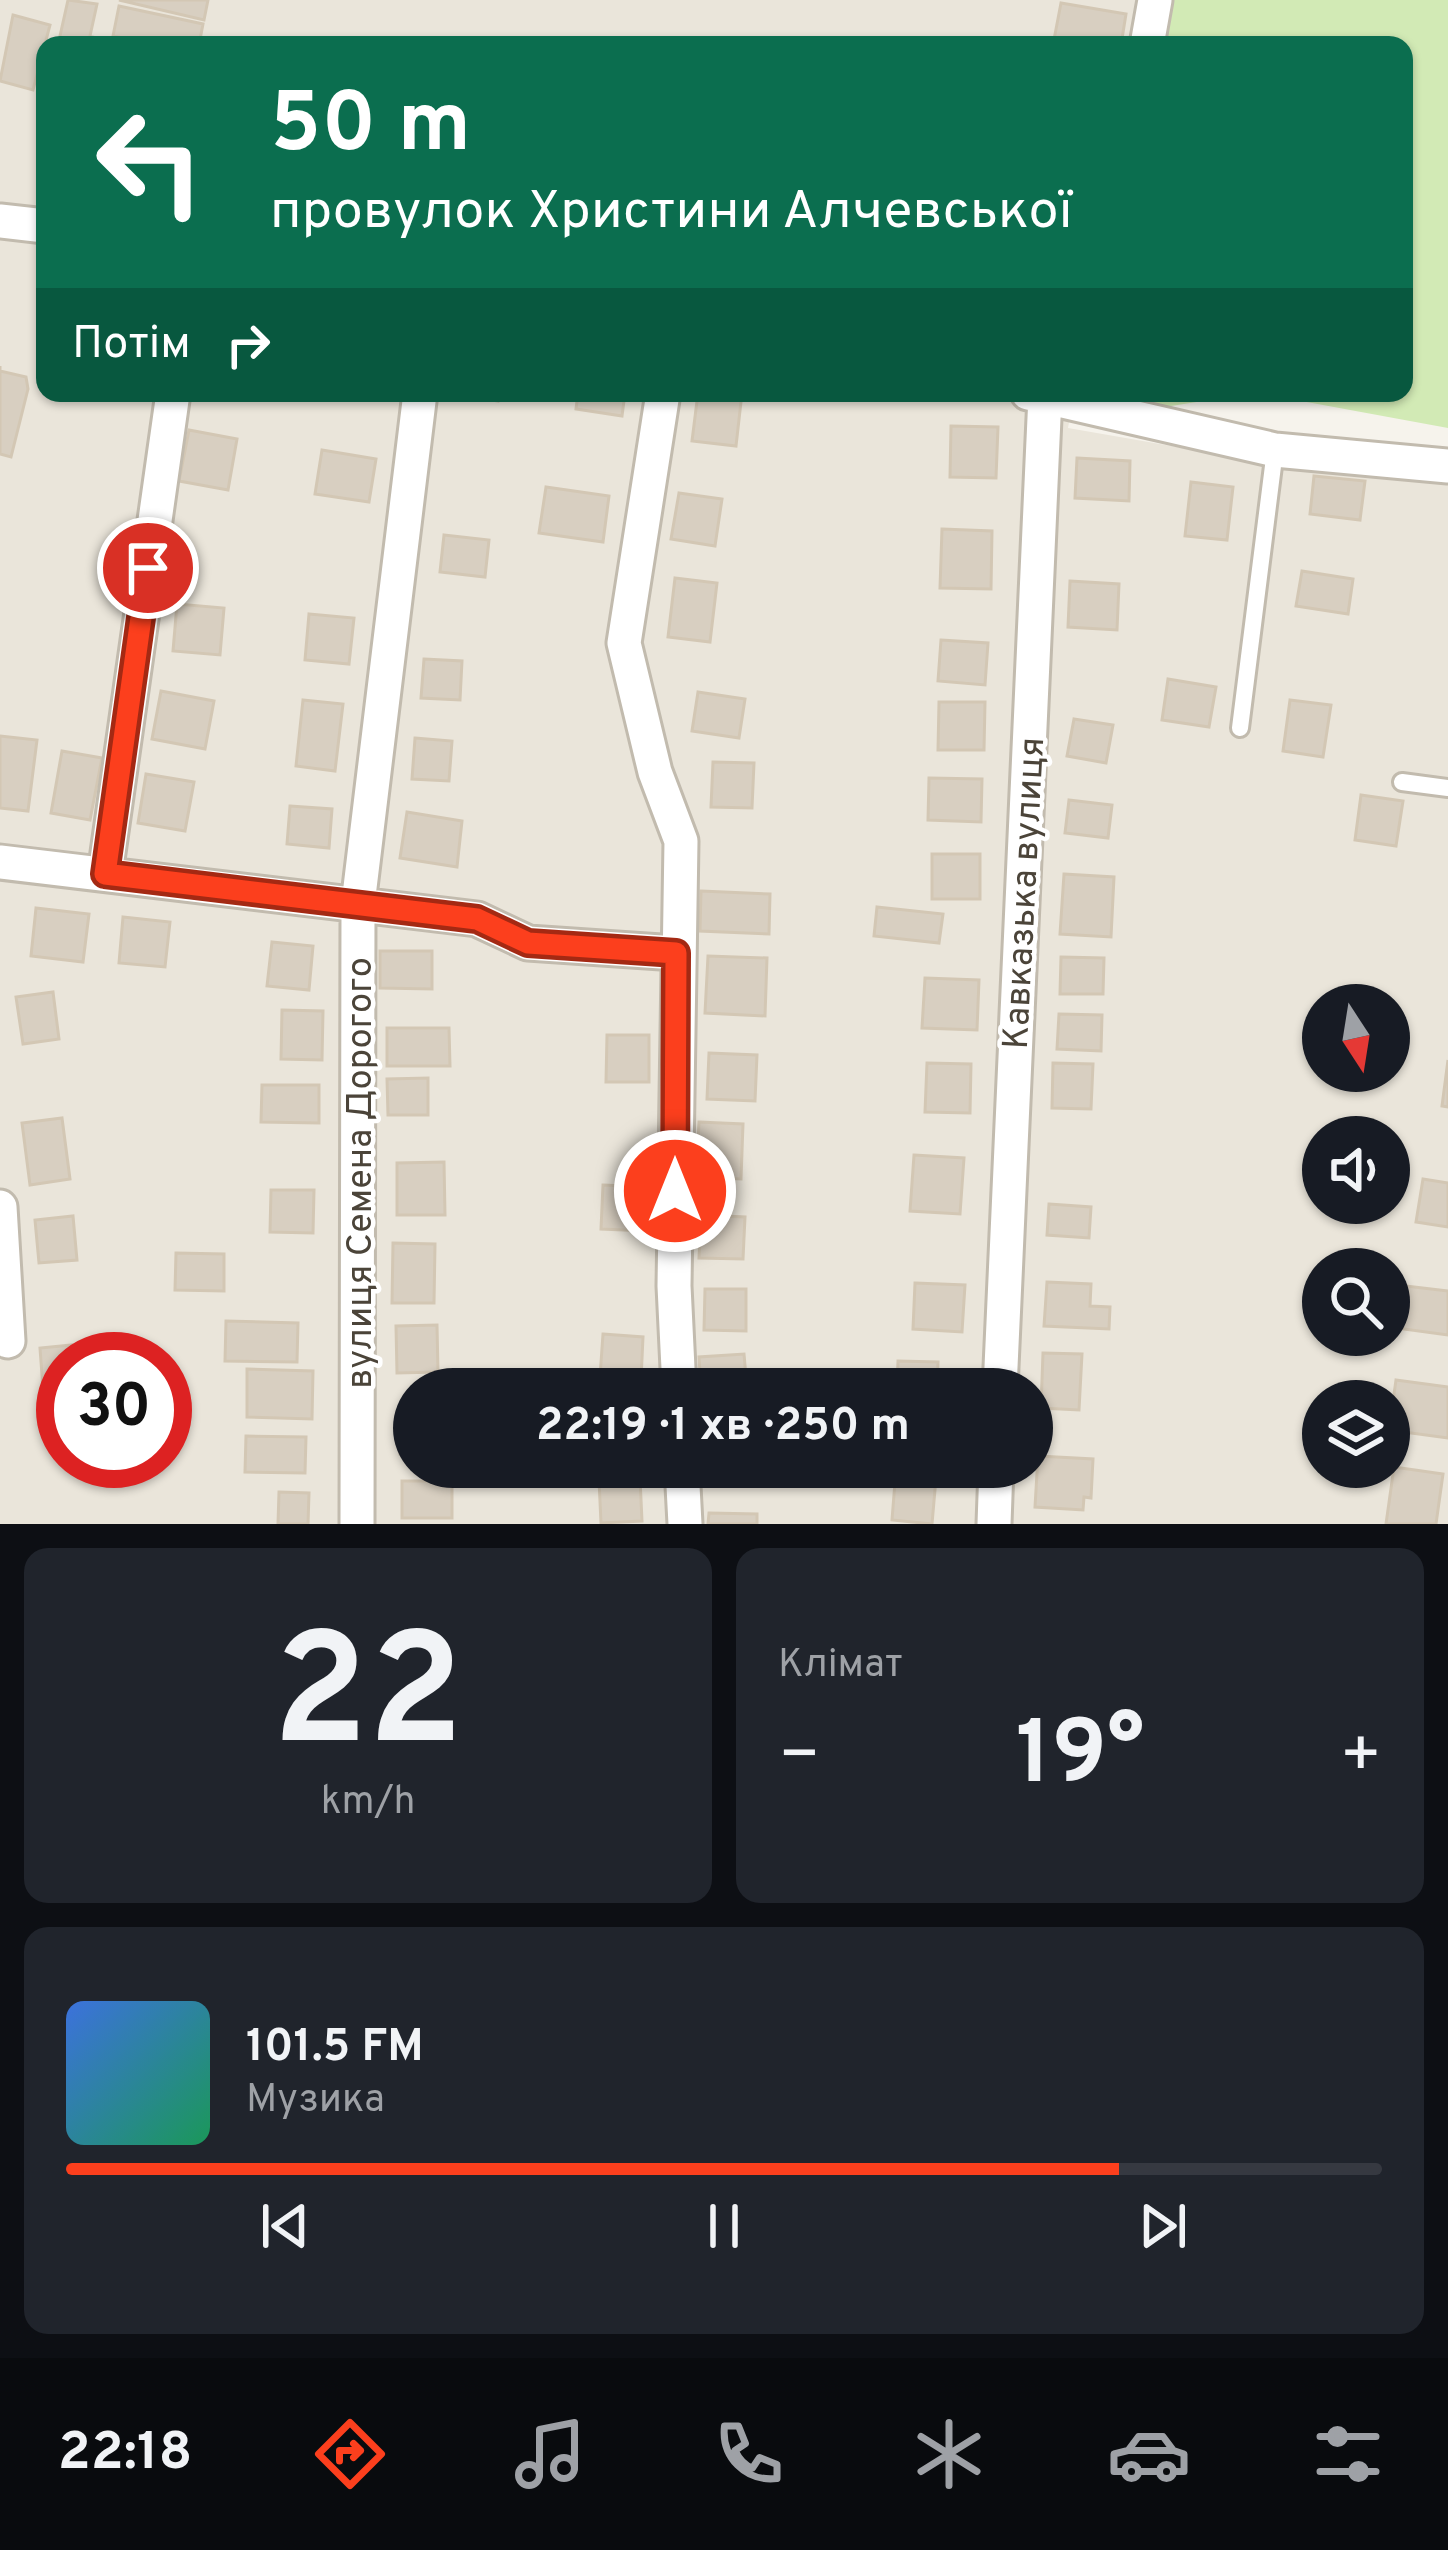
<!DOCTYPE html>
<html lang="uk">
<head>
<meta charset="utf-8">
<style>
	body { margin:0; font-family:Overpass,sans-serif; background:#20242c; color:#f1f3f6; height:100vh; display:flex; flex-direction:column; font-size:45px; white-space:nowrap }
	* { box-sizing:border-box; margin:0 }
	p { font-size:39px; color:#9ea1a6 }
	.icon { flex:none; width:66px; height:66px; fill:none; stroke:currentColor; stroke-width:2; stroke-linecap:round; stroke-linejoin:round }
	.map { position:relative; height:1524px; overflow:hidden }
	.sheet { display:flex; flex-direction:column; gap:24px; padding:24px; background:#0d0f14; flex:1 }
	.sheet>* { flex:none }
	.banner { position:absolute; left:36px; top:36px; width:1377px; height:366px; border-radius:24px; box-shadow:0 3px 9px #0004; background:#0b6e4f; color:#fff; overflow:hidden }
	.needle { width:78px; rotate:168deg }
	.tools { position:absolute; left:1302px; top:984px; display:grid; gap:24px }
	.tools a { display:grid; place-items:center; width:108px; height:108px; border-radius:50%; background:#171b24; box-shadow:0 3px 9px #0004; font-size:60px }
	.speed { position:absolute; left:36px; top:1332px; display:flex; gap:24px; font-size:60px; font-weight:700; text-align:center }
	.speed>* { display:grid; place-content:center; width:156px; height:156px; border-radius:50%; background:#171b24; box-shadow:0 3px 9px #0004; line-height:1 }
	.speed .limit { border:18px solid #d22; background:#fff; color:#111 }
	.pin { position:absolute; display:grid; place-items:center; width:102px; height:102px; color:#fff; margin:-51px; border:6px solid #fff; border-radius:50%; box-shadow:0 3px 12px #0007 }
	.me { position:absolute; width:132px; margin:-66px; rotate:0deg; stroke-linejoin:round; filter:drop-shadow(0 0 9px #0008) }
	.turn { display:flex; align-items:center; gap:42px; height:252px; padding:0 36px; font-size:54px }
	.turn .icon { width:156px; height:156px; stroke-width:2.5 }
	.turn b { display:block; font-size:84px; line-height:102px }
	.then { display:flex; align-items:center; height:114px; padding:0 36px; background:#0003; gap:24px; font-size:45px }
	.big { font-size:90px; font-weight:700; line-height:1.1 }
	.sheet .widget { flex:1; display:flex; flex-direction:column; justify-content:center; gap:18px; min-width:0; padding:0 42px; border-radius:24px; background:#20242c }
	.sheet .dial { align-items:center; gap:0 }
	.dial b { font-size:156px; line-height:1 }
	.song { display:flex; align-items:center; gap:36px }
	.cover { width:144px; height:144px; border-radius:18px; background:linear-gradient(135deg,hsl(220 70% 55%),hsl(150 70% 35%)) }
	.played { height:12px; border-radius:6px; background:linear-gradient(90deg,#fc3f1d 80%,#363941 80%) }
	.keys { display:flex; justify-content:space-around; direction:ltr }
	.heat { display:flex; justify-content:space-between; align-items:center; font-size:66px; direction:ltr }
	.sheet .tiles { flex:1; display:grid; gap:24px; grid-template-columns:1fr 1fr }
	.widget:last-child { grid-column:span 2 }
	.trip { position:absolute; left:393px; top:1368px; width:660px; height:120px; border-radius:60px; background:#171b24; box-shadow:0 3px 9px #0004; font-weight:700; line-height:120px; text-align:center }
	.dock { display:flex; height:192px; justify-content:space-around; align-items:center; background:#090b0e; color:#9ea1a6 }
	.dock .icon { width:84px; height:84px }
	.dock .selected { color:#fc3f1d }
	.dock b { font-size:54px; color:#f1f3f6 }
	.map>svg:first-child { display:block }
</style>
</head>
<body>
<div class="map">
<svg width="1448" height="1524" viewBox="0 0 1448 1524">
	<rect width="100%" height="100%" fill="#f6f3ec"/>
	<path fill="#eae5da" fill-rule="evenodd" d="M0,0H1145L1137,45H45V393H1074L1068,428L1287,466L1448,483V1524H0ZM1323,1005H1389V1071H1323ZM1323,1137H1389V1203H1323ZM1323,1269H1389V1335H1323ZM63,1359H165V1461H63ZM414,1389H1032V1467H414ZM1323,1401H1389V1467H1323Z"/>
	<path fill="#d2eab5" d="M1163,0H1448V428L1258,393H1404V45H1154Z
		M1126,393H1253L1165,407Z"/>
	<path fill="#d8cfc1" stroke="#d3c7b4" stroke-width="3" d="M68,0L97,4L88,45H58Z
		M119,0H208L204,20Z
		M1061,3L1126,14L1121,45H1053Z
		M119,6L203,24L199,45H159L113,36Z
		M13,15L50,25L33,90L0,81Z
		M92,37L117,42L116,45H91Z
		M0,366V371L26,377L28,389L11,457L0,454Z
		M449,393H499L498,401Z
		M578,393H625L622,416L576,409Z
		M698,393H742L736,446L692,441Z
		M951,426L998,427L996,478L950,477Z
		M189,430L237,439L228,490L179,481Z
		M322,450L376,459L369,502L315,494Z
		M1077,458L1130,461L1129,501L1075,498Z
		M1314,476L1365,481L1360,520L1310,514Z
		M1191,482L1233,487L1227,540L1185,536Z
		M546,487L609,496L603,542L539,533Z
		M679,493L722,499L715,546L671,539Z
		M942,529L992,531L991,589L940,588Z
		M444,535L489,540L485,577L440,572Z
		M1302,571L1353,579L1348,614L1296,606Z
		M675,578L717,583L710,642L668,637Z
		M1070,581L1119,584L1117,630L1068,627Z
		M177,604L224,608L220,655L173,651Z
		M309,614L354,618L349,664L305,660Z
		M941,640L988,643L985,685L938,681Z
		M424,659L462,661L460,700L421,698Z
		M1168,679L1216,687L1209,727L1162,720Z
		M161,691L214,701L205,749L152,739Z
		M698,692L745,699L739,738L692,731Z
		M303,700L343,704L335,771L296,766Z
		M1290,700L1331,705L1323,757L1283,751Z
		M939,702H985L984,750H938Z
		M1074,719L1113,725L1106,763L1067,756Z
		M0,736L37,740L28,811L0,808Z
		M415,738L452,741L449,781L412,779Z
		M62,751L102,758L90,820L51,813Z
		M713,762L754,763L752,808L711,807Z
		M146,774L194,782L185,831L138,823Z
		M929,778L982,779L981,822L928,820Z
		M1361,795L1403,801L1396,846L1355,840Z
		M1069,800L1112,805L1108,838L1065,833Z
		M290,806L332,809L329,848L287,844Z
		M407,812L462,821L457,867L400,858Z
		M932,854H980V899H932Z
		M1064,874L1114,877L1111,937L1060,934Z
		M701,891L770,894L769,934L700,931Z
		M877,907L943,914L939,943L874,936Z
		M36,908L89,914L83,962L31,956Z
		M123,917L170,922L165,967L119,963Z
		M272,942L313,946L309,990L267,986Z
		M380,951H432V989L380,988Z
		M708,956L767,958L765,1016L705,1013Z
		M1061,957L1104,958L1103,994H1060Z
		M925,978L979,980L977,1030L922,1028Z
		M53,992L59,1039L23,1044L16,997Z
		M282,1010L323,1011L322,1060L281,1059Z
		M1059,1014L1102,1015L1101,1051L1057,1049Z
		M387,1028H449L450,1066H387Z
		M607,1035H649V1082H606Z
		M709,1053L757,1055L755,1101L707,1099Z
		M1448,1060V1107L1442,1106Z
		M927,1063L971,1064L970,1113L925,1112Z
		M1053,1063L1093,1064L1091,1109L1052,1108Z
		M428,1078V1115H388L387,1079Z
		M262,1085H319V1123L261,1122Z
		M62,1118L70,1179L30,1185L22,1123Z
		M699,1122L743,1124L741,1179L696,1177Z
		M914,1155L964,1158L960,1214L910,1211Z
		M444,1162L445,1215H397V1163Z
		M1423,1179L1448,1183V1227L1416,1222Z
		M603,1185L649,1187L647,1231L601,1229Z
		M271,1190H314L313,1233L270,1232Z
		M1049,1204L1091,1207L1089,1238L1047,1235Z
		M701,1215L745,1217L743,1259L699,1258Z
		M73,1216L77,1260L39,1263L35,1220Z
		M393,1243L435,1244L434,1303H392Z
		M176,1253L224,1254V1291L175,1290Z
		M1047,1282L1091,1284L1090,1306L1110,1307L1109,1329L1044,1326Z
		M915,1283L965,1285L962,1332L913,1329Z
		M1389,1284L1448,1291V1335L1389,1327Z
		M705,1289H746V1331L704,1330Z
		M226,1321L298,1323L297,1362L225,1361Z
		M437,1325L438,1372L397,1373L396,1326Z
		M603,1334L643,1337L641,1380L600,1377Z
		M72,1345L74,1359H63V1388L43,1389L40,1348Z
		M1043,1353L1082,1354L1079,1410L1041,1408Z
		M744,1354L747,1389H701L699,1357Z
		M898,1361L938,1362L937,1389H897Z
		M247,1369L313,1371L312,1419L247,1417Z
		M1396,1380L1448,1387V1438L1389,1430Z
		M398,1413H414V1453L400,1454Z
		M246,1436L306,1437L305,1473L245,1472Z
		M1038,1456L1093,1459L1091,1498L1084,1497L1083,1510L1035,1507Z
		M1394,1467L1443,1474L1436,1524H1386Z
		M905,1475L936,1478L932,1524L892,1520L895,1482H904Z
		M640,1478L642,1521L601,1523L599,1480Z
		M402,1481H452V1518H402Z
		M279,1492L309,1493L308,1524H278Z
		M709,1513L757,1514V1524H708Z"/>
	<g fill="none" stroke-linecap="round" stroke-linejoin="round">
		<g stroke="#c2bbae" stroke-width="22">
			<path id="service" d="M1240,728L1275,450
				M1402,782L1448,788"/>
		</g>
		<g stroke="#c2bbae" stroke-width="39">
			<path id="minor" d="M1147,45L1155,0
				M0,221L45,226
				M663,393L624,643L655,772L681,841L674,1286L679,1389
				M1028,393L1275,450L1448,466
				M0,862L477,919L528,943L676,953
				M105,874L173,393
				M0,1207L8,1341
				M1000,1389L1045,396
				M682,1467L685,1524
				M357,1524L358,904L420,393
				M994,1524L996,1467"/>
		</g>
		<use href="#service" stroke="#fff" stroke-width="16"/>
		<use href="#minor" stroke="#fff" stroke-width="33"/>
	</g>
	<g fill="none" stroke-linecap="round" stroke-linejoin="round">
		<g stroke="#a42913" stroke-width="30">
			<path id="route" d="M148,568L105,874L477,919L528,943L676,953L675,1191"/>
		</g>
		<use href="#route" stroke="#fc3f1d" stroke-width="21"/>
	</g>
	<g text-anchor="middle" stroke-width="9" stroke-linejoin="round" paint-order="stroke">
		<g font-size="36" fill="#4b4439" stroke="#fff">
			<text transform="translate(1022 893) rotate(-87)" y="13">Кавказька вулиця</text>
			<text transform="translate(358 1173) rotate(-90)" y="13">вулиця Семена Дорогого</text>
		</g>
	</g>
</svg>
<div class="tools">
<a><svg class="needle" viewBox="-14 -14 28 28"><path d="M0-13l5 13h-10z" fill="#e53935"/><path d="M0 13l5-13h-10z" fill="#9ea1a6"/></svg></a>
<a><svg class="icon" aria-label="sound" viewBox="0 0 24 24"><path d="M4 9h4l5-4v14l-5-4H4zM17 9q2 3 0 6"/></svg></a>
<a><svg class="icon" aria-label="search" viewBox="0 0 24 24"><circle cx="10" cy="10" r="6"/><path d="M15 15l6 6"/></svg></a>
<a><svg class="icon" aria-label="layers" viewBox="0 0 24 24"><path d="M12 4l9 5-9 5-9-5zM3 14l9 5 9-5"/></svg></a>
</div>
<div class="speed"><div class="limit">30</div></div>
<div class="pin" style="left:148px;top:568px;background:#d93025"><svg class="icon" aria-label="arrive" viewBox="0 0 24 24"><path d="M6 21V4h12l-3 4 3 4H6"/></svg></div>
<svg class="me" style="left:675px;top:1191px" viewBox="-20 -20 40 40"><circle r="17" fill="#fc3f1d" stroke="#fff" stroke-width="3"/><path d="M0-11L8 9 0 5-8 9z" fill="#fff"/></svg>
<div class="trip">22:19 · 1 хв · 250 m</div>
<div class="banner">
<div class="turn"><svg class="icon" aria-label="left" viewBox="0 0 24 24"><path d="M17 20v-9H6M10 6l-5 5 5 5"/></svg><div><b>50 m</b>провулок Христини Алчевської</div></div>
<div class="then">Потім<svg class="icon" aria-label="right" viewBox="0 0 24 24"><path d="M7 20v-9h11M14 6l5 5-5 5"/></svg></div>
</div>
</div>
<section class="sheet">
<div class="tiles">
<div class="widget dial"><b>22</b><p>km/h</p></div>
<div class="widget"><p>Клімат</p>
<div class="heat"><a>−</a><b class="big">19°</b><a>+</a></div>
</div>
<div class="widget">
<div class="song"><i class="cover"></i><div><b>101.5 FM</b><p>Музика</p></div></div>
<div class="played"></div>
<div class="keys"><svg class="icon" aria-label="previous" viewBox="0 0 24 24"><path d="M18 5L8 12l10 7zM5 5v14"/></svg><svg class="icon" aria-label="pause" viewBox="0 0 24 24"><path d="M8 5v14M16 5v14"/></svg><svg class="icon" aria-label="next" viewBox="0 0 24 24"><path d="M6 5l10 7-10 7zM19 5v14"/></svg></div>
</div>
</div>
</section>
<nav class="dock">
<b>22:18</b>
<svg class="icon selected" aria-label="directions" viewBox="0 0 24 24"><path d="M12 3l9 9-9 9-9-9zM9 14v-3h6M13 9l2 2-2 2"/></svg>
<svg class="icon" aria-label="music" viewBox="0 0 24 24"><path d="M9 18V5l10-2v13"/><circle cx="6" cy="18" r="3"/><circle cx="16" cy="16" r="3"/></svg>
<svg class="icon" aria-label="phone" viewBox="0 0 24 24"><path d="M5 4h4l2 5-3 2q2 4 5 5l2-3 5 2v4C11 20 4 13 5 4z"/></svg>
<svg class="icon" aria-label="climate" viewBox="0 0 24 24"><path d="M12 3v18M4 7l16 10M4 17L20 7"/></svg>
<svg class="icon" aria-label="car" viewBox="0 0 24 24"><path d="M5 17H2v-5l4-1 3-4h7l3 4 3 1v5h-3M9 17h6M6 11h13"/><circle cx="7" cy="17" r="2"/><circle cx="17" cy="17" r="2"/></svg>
<svg class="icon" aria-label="filters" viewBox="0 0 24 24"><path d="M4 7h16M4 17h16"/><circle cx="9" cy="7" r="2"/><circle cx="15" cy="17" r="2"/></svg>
</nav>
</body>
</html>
